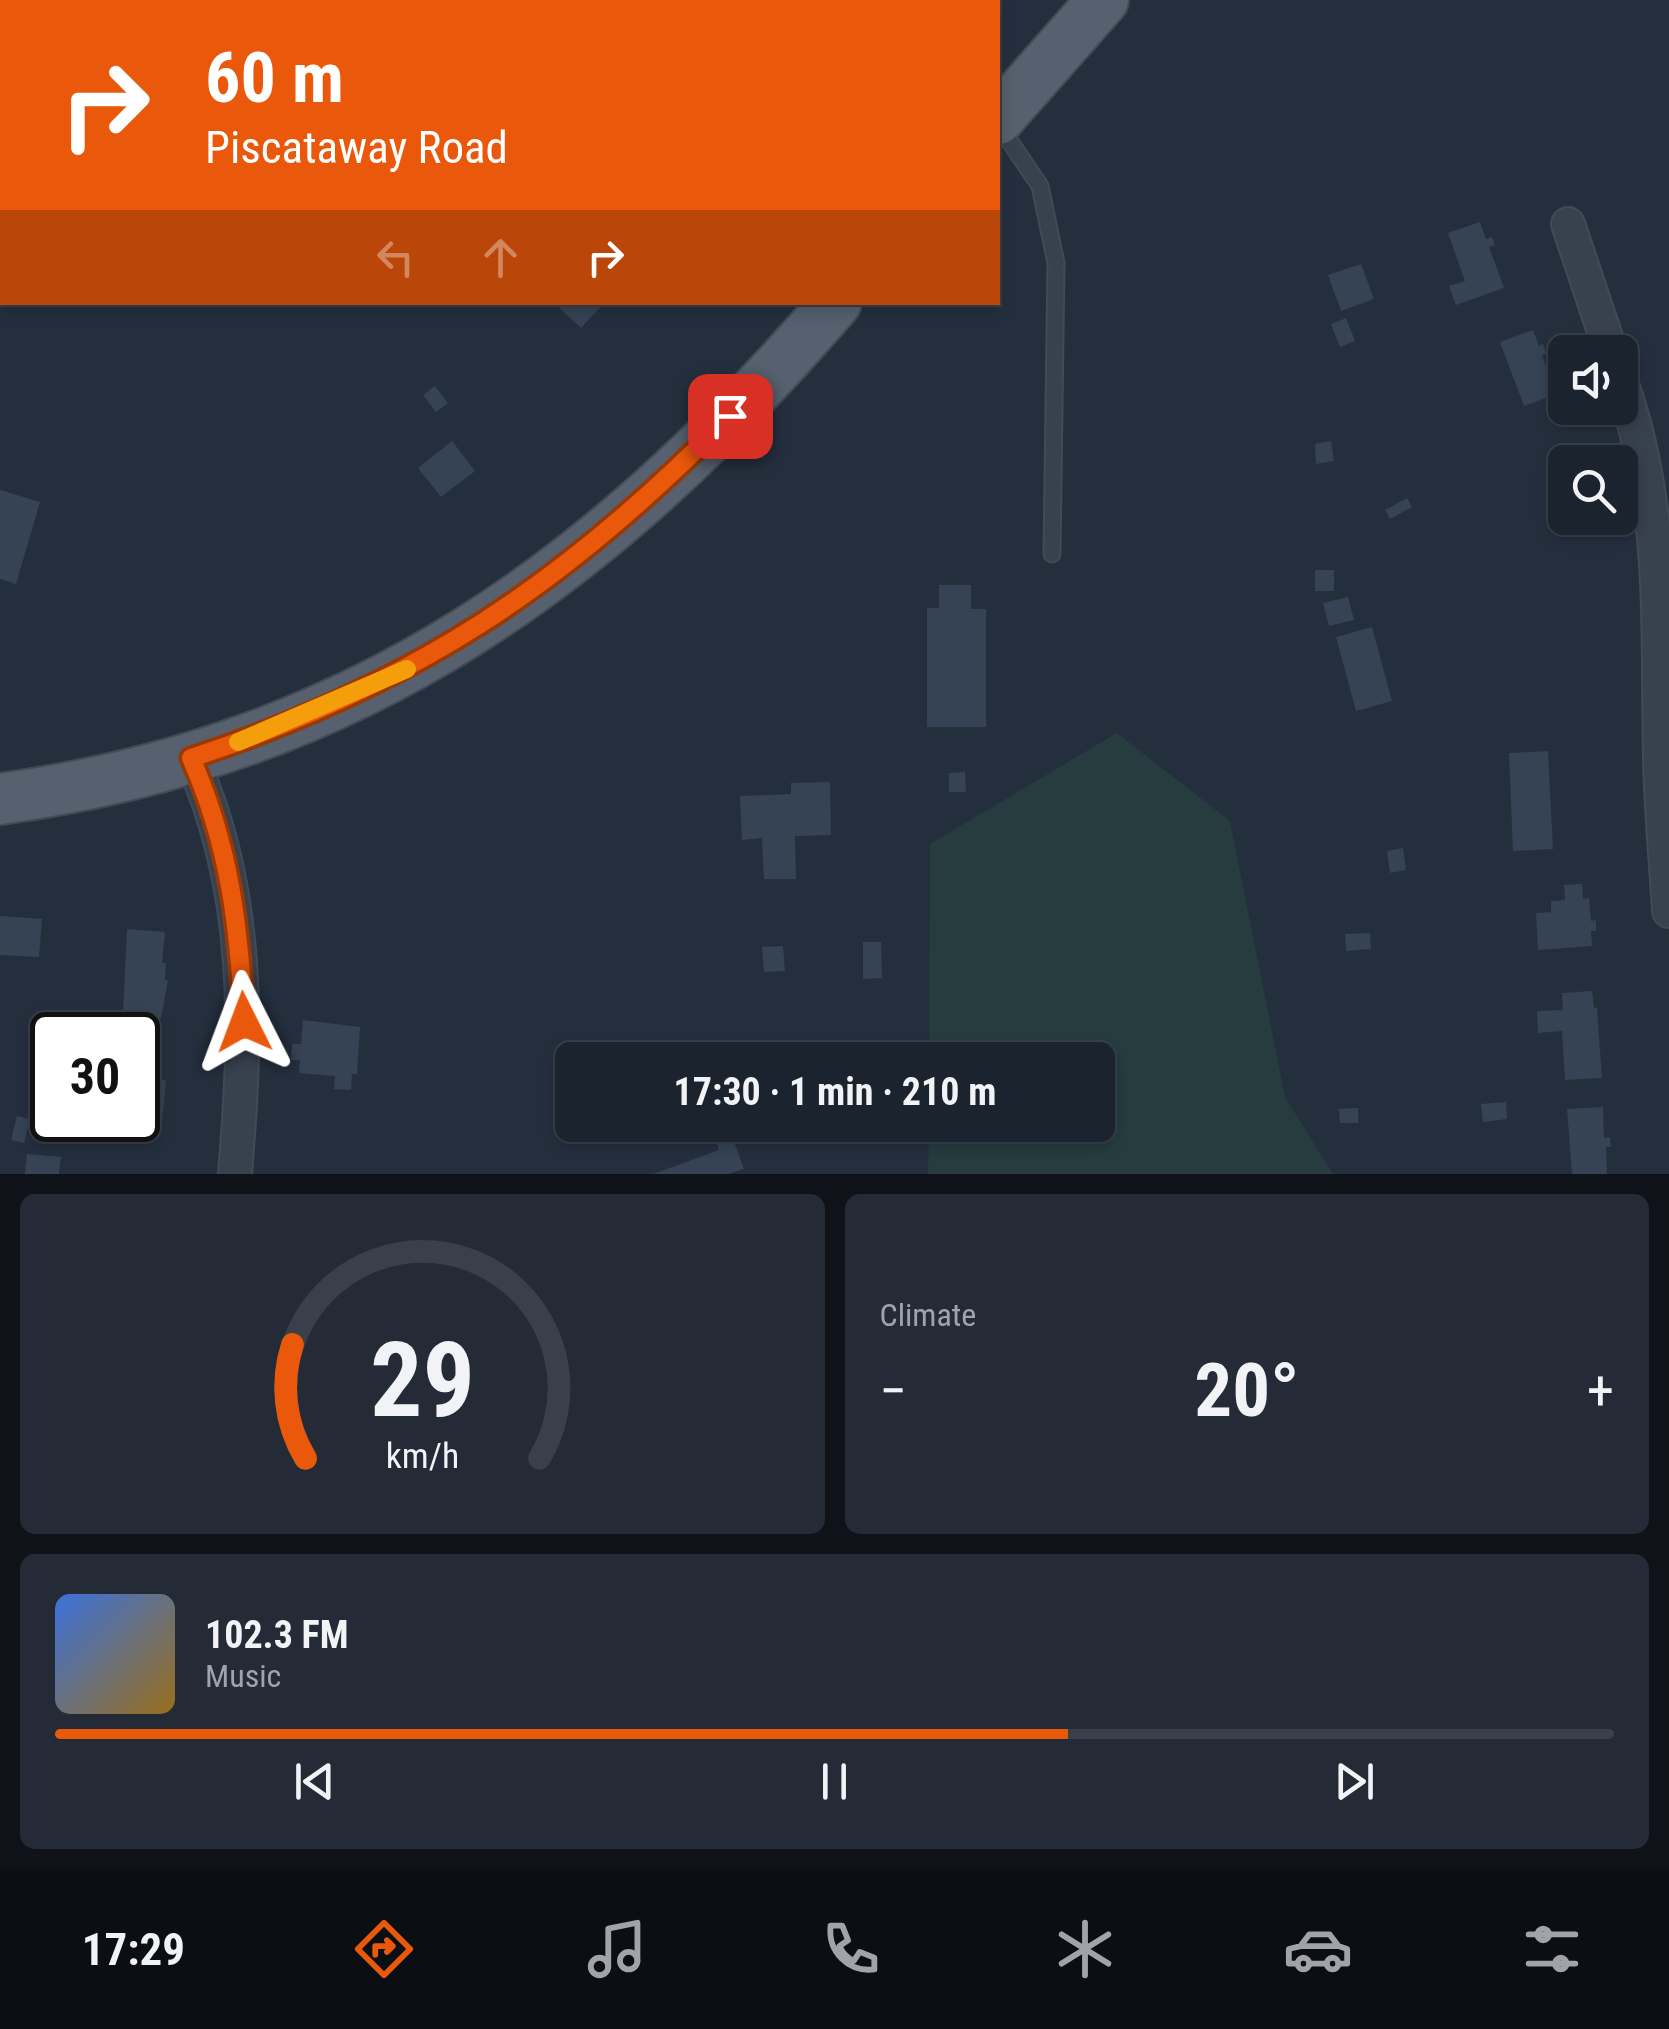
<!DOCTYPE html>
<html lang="en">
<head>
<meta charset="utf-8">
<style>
	body { margin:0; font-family:"Roboto Condensed",sans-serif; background:#242b36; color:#f1f3f6; height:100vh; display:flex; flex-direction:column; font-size:38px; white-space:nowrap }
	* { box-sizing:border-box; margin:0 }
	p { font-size:32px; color:#a0a4aa }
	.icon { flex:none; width:55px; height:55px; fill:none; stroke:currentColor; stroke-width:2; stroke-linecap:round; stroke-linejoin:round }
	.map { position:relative; height:1174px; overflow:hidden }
	.side { display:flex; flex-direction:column; gap:20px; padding:20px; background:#0f1319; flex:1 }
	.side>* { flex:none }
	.guide { position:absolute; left:0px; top:0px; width:1000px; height:305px; box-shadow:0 5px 15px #0003,0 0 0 2px #39404a; background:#ea580c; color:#fff; overflow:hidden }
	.buttons { position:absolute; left:1548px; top:335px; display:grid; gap:20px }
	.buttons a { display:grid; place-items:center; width:90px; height:90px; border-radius:15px; background:#1b232e; box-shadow:0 5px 15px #0003,0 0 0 2px #39404a; font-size:50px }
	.speed { position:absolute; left:30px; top:1012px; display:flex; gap:20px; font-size:50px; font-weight:700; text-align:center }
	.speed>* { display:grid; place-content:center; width:130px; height:130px; border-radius:50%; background:#1b232e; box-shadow:0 5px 15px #0003,0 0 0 2px #39404a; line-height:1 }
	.speed .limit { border:5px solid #111; border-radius:15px; background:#fff; color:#111 }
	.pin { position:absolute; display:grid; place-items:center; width:85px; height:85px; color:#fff; margin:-42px; border-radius:20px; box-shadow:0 5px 15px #0006 }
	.me { position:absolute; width:110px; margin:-55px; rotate:357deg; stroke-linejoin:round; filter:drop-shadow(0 0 8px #0008) }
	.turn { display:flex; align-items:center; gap:35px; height:210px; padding:0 40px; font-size:45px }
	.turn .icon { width:130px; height:130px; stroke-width:2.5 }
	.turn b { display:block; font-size:70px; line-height:85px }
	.lanes { display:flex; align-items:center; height:95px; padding:0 40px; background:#0003; justify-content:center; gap:50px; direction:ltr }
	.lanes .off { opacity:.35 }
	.big { font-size:75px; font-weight:700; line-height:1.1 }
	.side .card { flex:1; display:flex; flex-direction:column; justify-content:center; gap:15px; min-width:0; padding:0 35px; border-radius:15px; background:#242b36 }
	.side .dial { align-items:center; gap:0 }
	.dial svg { height:260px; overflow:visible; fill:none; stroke:#39404a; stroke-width:7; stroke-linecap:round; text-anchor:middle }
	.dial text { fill:#f1f3f6; stroke:none }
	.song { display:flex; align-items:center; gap:30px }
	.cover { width:120px; height:120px; border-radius:15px; background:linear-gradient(135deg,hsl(220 70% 55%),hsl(40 70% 35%)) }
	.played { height:10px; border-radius:5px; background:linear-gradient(90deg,#ea580c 65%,#39404a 65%) }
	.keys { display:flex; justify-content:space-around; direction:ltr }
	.heat { display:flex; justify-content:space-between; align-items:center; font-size:55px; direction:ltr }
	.side .tiles { flex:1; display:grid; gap:20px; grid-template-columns:1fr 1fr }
	.card:last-child { grid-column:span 2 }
	.trip { position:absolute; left:555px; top:1042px; width:560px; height:100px; border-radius:15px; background:#1b232e; box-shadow:0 5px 15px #0003,0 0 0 2px #39404a; font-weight:700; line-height:100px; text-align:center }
	.dock { display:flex; height:160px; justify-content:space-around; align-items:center; background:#0b0e12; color:#a0a4aa }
	.dock .icon { width:70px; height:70px }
	.dock .active { color:#ea580c }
	.dock b { font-size:45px; color:#f1f3f6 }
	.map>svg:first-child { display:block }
</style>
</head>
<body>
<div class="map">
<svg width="1669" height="1174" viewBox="0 0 1669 1174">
	<rect width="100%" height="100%" fill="#242f3e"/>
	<path fill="#263c3f" d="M0,0H484L482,2Z
		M1117,733L1230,821L1285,1097L1333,1174H928L929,1125H1098V1060H929L930,844Z"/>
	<path fill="#364354" d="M1480,222L1486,239L1492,237L1495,245L1489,247L1504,288L1456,305L1449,286L1465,281L1448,233Z
		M1361,264L1374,299L1341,311L1328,275Z
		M553,302H605L581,328Z
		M1346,318L1355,341L1340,347L1331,324Z
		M1533,330L1539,346L1543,344L1546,354L1542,355L1557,394L1524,406L1500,342Z
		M435,386L448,403L436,412L423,395Z
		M452,441L475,471L441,497L418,468Z
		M1331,441L1334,461L1316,464L1315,444Z
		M0,490L40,502L16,584L0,579Z
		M1407,498L1412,507L1390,519L1385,510Z
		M1315,570H1334V591H1315Z
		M939,585H971V609H986V727H927V608H939Z
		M1348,597L1354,620L1329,626L1323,603Z
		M1372,627L1392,701L1356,711L1336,637Z
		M1548,751L1553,849L1513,851L1509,753Z
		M965,772L966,792H949V773Z
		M830,782L831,835L795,836L796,879H764L762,838L742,840L740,796L791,794V783Z
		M1403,848L1406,870L1390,873L1387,851Z
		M1582,884L1583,899L1589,898L1591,921L1596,920V931H1591L1592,946L1538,950L1536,913L1551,912V901L1565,900L1564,885Z
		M0,916L42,919L39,957L0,955Z
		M127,929L165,932L162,963H166L165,980H168L161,1018L123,1015Z
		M1370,933L1371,949L1346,951L1345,934Z
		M863,942H881L882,978L863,979Z
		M783,946L785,971L764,972L762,947Z
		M1592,991L1594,1008H1597L1602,1078L1565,1080L1562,1031L1538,1033L1537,1011L1563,1010L1562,993Z
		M303,1020L360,1027L357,1074H352L351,1090L334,1089L335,1076L299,1073L300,1060H291L292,1044H301Z
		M138,1078L166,1080L161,1133L121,1130V1120H138Z
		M1506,1102L1507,1119L1483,1122L1481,1104Z
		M1603,1107L1604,1138L1610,1137L1611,1147H1606L1607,1174H1572L1567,1109Z
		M1358,1108V1123H1340L1339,1109Z
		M17,1116L30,1119L24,1143L11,1140Z
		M731,1133L744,1169L728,1174H653L719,1150L715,1139Z
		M27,1154L61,1157L59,1174H25Z"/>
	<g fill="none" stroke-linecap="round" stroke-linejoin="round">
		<g stroke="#414a57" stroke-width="19">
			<path id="lane" d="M613,0V2
				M998,124L1040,186L1056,263L1052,554"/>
		</g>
		<g stroke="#414a57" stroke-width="36">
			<path id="street" d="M1568,224L1611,352
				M1620,379C1666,505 1657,626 1660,758C1661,809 1666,860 1669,911
				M191,758C251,891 247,1031 235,1174"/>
		</g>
		<g stroke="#414a57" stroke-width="54">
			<path id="primary" d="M998,119L1103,0
				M0,799C360,750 604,571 836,302"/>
		</g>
		<use href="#lane" stroke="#38414e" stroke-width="15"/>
		<use href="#street" stroke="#38414e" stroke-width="32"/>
		<use href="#primary" stroke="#56606e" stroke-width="50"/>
	</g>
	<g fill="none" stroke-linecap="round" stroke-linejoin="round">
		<g stroke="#983908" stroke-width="25">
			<path id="route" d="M244,1022C239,926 230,847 191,758C416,684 565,584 730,416"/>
		</g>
		<use href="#route" stroke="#ea580c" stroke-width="18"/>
		<path stroke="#f59e0b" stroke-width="18" d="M238,742L407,669"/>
	</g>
</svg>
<div class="buttons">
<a><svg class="icon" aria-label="sound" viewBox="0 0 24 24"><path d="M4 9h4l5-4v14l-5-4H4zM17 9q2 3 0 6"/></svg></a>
<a><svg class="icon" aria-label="search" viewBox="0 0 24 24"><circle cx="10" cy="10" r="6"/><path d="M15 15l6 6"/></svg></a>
</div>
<div class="speed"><div class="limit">30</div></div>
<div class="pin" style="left:730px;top:416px;background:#d93025"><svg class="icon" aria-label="arrive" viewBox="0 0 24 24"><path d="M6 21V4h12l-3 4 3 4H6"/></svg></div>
<svg class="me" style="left:244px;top:1022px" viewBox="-20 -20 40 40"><path d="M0-17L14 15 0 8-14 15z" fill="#ea580c" stroke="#fff" stroke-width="4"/></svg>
<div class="trip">17:30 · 1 min · 210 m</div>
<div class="guide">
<div class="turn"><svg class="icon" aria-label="right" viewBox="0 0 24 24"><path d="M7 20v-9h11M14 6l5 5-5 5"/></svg><div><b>60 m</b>Piscataway Road</div></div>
<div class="lanes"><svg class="icon off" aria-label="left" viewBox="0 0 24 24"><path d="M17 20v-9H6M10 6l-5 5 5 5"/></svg><svg class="icon off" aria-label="ahead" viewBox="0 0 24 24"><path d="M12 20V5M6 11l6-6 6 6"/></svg><svg class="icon" aria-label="right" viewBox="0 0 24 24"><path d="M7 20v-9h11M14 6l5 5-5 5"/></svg></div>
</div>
</div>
<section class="side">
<div class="tiles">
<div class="card dial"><svg viewBox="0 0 100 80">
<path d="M14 69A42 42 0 1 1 86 69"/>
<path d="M14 69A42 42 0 0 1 10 34" stroke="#ea580c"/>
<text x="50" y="56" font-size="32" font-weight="700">29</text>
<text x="50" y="72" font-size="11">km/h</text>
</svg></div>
<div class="card"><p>Climate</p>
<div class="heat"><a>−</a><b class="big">20°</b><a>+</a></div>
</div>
<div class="card">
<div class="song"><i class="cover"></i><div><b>102.3 FM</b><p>Music</p></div></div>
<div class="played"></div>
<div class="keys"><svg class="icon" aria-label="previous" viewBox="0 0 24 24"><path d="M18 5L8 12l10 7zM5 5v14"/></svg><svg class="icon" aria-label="pause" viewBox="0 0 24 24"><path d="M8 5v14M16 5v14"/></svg><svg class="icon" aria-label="next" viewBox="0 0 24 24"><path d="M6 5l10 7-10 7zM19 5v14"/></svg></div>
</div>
</div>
</section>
<nav class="dock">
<b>17:29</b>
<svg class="icon active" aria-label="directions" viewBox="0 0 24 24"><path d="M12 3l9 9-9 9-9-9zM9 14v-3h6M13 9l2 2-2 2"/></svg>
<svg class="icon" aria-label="music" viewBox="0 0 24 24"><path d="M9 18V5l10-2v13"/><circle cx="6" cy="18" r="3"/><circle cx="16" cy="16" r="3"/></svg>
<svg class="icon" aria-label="phone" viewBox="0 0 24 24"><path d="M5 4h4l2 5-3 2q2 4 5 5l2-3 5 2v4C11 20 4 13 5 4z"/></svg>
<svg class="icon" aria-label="climate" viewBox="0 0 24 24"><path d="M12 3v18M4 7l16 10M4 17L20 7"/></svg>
<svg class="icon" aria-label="car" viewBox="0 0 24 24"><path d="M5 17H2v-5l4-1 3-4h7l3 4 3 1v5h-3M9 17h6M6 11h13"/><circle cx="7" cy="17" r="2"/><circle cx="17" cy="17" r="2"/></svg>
<svg class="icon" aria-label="filters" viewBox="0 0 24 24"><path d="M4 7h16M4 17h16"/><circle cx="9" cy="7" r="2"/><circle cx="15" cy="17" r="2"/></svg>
</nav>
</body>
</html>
